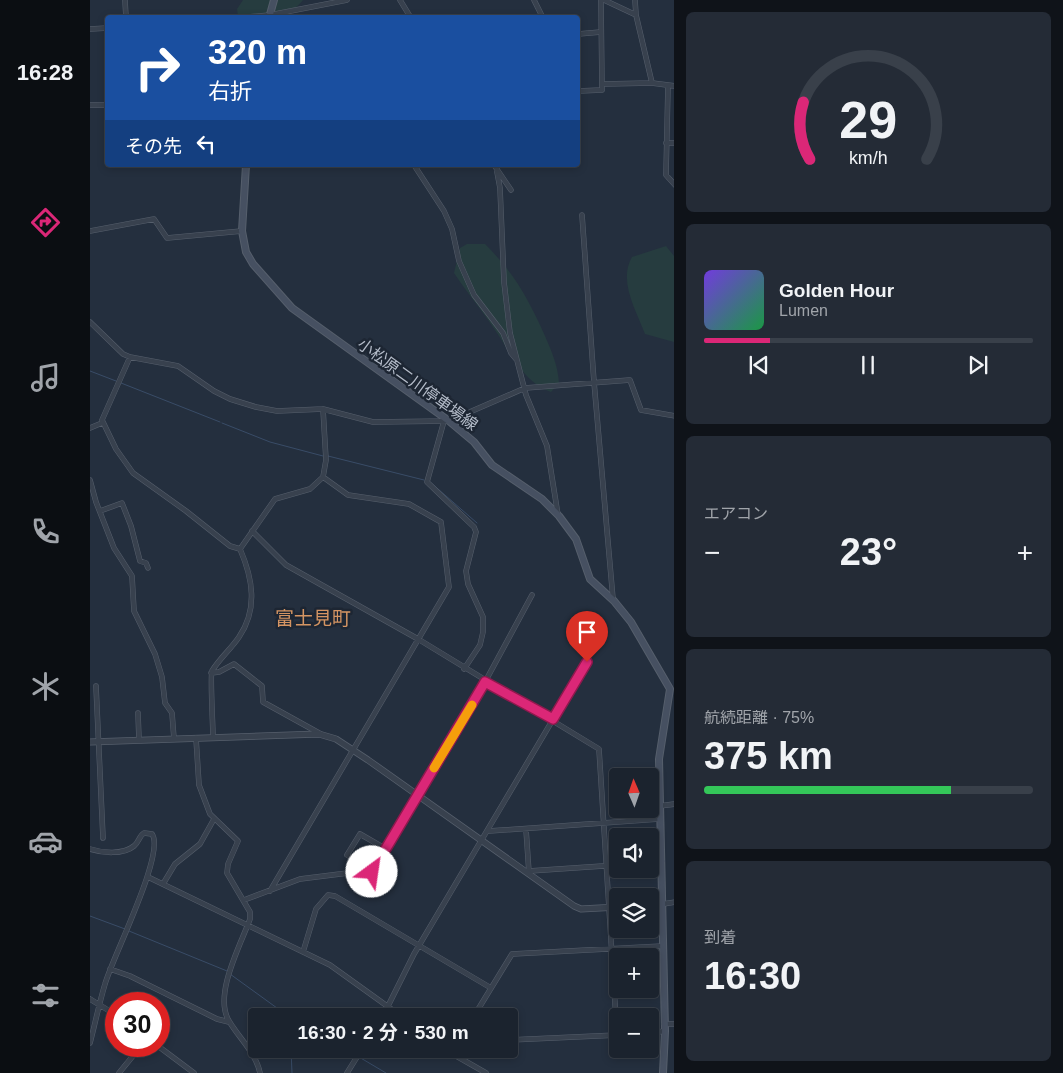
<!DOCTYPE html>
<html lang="ja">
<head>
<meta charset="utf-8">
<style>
	body { margin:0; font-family:Arial,"Noto Sans JP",sans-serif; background:#242b36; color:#f1f3f6; height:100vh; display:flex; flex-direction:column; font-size:19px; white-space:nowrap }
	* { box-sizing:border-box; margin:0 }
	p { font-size:16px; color:#a0a4aa }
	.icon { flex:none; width:28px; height:28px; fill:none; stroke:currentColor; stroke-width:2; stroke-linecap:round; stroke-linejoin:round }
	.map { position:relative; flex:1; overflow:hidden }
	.side { display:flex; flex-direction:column; gap:12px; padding:12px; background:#0f1319; width:389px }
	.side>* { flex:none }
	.top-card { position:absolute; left:15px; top:15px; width:475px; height:152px; border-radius:5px; box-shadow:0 2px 8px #0003,0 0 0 1px #39404a; background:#1a4fa0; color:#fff; overflow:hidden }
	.needle { width:32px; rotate:358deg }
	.fabs { position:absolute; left:519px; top:768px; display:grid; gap:10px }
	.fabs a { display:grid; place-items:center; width:50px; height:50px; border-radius:5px; background:#1b232e; box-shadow:0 2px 8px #0003,0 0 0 1px #39404a; font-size:25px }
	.speed { position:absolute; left:15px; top:992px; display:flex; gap:10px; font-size:25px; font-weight:700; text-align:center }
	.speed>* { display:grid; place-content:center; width:65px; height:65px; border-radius:50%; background:#1b232e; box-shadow:0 2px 8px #0003,0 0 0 1px #39404a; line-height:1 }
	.speed .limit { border:8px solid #d22; background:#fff; color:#111 }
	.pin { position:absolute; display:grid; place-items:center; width:42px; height:42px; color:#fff; margin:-51px -21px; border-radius:50% 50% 50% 0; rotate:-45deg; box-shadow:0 0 5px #0007 }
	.pin .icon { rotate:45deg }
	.me { position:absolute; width:55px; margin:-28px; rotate:31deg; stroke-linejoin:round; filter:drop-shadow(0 0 4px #0008) }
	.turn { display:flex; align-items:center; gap:18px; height:105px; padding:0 20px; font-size:22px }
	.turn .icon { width:65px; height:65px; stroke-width:2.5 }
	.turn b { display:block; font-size:35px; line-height:42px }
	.then { display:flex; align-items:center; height:48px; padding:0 20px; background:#0003; gap:10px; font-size:19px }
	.big { font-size:38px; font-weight:700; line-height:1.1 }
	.side .widget { flex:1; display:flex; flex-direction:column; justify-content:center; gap:8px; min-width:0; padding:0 18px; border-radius:8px; background:#242b36 }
	.side .dial { align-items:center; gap:0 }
	.dial svg { height:130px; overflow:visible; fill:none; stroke:#39404a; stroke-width:7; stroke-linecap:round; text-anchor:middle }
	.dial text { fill:#f1f3f6; stroke:none }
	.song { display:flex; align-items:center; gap:15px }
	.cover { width:60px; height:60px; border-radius:8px; background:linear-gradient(135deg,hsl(260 70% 55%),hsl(140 70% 35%)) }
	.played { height:5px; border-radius:2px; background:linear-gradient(90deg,#db2777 20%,#39404a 20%) }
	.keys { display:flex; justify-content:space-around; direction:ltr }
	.heat { display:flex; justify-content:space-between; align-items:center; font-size:28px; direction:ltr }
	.charge { height:8px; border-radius:4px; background:linear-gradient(90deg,#34c759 75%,#39404a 0) }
	.trip { position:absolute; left:158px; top:1008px; width:270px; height:50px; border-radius:5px; background:#1b232e; box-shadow:0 2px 8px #0003,0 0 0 1px #39404a; font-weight:700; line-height:50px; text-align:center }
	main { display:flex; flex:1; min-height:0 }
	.tabs { display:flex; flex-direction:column; width:90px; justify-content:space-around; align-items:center; background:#0b0e12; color:#a0a4aa }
	.tabs .icon { width:35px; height:35px }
	.tabs .on { color:#db2777 }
	.tabs b { font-size:22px; color:#f1f3f6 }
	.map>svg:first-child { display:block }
</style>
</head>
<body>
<main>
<nav class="tabs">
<b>16:28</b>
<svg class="icon on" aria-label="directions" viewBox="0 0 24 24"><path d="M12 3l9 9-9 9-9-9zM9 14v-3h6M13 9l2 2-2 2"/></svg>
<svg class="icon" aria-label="music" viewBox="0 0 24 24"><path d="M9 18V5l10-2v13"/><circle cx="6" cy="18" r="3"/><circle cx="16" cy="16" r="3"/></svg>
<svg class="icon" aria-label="phone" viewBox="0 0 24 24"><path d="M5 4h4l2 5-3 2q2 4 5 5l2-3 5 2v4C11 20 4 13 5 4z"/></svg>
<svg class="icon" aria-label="climate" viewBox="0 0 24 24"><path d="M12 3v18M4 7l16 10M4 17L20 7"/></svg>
<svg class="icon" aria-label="car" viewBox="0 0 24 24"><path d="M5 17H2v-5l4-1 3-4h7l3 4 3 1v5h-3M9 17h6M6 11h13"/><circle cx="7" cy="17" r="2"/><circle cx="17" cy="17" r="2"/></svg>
<svg class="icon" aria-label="filters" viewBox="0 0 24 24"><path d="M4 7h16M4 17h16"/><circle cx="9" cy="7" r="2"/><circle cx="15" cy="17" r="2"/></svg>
</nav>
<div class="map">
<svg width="585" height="1073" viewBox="0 0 585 1073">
	<rect width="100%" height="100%" fill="#242f3e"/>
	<path fill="#263c3f" d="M153,0H213C195,23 175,17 148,17L147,9Z
		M377,244H395C424,273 438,298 455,336C462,352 468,366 469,383L461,392C433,382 421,353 405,330C392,310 377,293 364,273L370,248Z
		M576,246L584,256V342L555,334C546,310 528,281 542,257Z"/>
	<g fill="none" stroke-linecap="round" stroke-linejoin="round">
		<path stroke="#394c67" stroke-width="1" d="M0,371L26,381
			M31,383L130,422
			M132,423L180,442L233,456
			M238,456L334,480
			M340,482L387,523
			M0,916L35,929
			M39,931L137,971
			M140,974L198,1016
			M201,1049L202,1073
			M254,1049L265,1055
			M269,1057L296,1073"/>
		<g stroke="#565f6c" stroke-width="5.5">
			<path id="minor" d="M35,0L36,18
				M310,0L321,18
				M444,0L453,18
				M514,0L546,15
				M545,0L546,15L562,83
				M146,18L180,15L257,0
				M0,29L18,28
				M488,34L511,32
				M513,84L562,83L585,86
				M578,85L576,175L585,185
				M488,91L512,90L511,0
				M0,105H18
				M576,143H585
				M324,165L354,211L362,229L369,261L384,295L413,333L421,353L426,359
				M404,165L421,190
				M407,172L410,188L414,282L420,333L436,395L457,446L468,515
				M492,215L504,382L523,599
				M0,231L64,219L77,238L152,231
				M0,322L33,354L40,357L88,366L124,391L140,399L166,407L187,411L233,409L283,422L359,421L435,388L540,380L551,410L585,416
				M40,357L12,420L26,449L43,473L96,511L140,546L150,549
				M354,421L337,482L384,527L386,532L376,571L378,584L393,617V632L390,645L374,669
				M0,428L12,423
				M0,480L6,502L24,548L42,576L44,611L65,654L72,677L75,703L82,713L84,739
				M10,511L32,503L41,526L50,561L56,563L58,568
				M162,531L196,565L328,639L509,749L527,1035
				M150,549L185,499L220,489L233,477L236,460L233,409
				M121,673L129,672L144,664L172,686L173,702L229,733
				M6,686L13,838
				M48,713L49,740
				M123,737C123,727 120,675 122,671C129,659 141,649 149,637C168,609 163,579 150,549
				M106,738L109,785L120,814L148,841L138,864L137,873L160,912V919C151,944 123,995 139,1021C149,1038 166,1053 170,1073
				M327,797L395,682L442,595
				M569,806L585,804
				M436,829L439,873
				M399,831L569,819
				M0,849C12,853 33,855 44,846C49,842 49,836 54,833L62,834C76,853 22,958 15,984C9,1004 5,1024 0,1043
				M560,862L572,861
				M439,871L528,865
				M270,873V863L257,855L270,834L296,849
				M58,877L240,965L311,1016
				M73,884L85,864L110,844L124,819
				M180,891L359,587L351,522L319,504L258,495L233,477
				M154,900L210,879L258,873H282L328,797
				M573,904L585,902
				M213,952L226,909L238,895L245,896L401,988
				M20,969L40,976L127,1019L139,1022
				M0,999L26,1015
				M293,1016L324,954L497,662
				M384,1016L422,954L573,946
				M574,1024H585
				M560,1033L575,1031
				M419,1040L528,1035
				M68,1046L104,1073
				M354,1049L396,1073
				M29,1073L51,1046
				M257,1073L272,1049"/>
		</g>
		<g stroke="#565f6c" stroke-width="7">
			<path id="tertiary" d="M0,742L229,734L246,739L278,760L484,906L491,909L528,907
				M560,905L573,904"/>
		</g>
		<g stroke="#565f6c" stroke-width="8">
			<path id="secondary" d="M179,18L184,0
				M156,165L152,231L156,252L163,264L202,308L359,421L384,442L402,465L452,499L469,516L486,539L500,579L524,601L541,622L580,689L569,759L575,1031L573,1073"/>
		</g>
		<use href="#minor" stroke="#38414e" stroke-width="4.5"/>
		<use href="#tertiary" stroke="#38414e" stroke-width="5.5"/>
		<use href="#secondary" stroke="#465061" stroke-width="6"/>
	</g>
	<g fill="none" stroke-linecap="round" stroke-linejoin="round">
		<g stroke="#8e194d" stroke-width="12">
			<path id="route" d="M282,872L395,682L463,719L497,662"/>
		</g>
		<use href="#route" stroke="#db2777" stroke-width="9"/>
		<path stroke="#f59e0b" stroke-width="9" d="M344,768L382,705"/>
	</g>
	<g text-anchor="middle" stroke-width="5" stroke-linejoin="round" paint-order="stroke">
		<g font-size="16" fill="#b4bcc9" stroke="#1d2633">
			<text transform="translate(328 384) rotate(36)" y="6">小松原二川停車場線</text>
		</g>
		<g font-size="19" fill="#d59563" stroke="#1d2633">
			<text x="223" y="625">富士見町</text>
		</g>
	</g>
</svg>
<div class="fabs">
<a><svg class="needle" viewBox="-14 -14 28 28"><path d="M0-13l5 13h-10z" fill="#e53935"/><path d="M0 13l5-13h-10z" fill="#a0a4aa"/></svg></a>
<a><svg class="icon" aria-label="sound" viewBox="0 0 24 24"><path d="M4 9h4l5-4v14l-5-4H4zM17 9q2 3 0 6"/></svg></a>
<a><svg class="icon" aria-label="layers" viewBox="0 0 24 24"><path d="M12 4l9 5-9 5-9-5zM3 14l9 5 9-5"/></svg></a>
<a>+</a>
<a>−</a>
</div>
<div class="speed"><div class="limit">30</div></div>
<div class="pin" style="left:497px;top:662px;background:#d93025"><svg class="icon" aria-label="arrive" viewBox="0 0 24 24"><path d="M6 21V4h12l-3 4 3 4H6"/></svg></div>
<svg class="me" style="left:282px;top:872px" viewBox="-20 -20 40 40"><circle r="19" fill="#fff"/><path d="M0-13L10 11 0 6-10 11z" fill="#db2777"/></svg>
<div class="trip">16:30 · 2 分 · 530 m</div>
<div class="top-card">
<div class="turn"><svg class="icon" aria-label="right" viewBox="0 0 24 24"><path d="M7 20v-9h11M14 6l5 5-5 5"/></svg><div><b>320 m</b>右折</div></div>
<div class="then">その先<svg class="icon" aria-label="left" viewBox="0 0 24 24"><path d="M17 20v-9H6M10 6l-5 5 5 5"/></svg></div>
</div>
</div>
<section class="side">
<div class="widget dial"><svg viewBox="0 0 100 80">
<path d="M14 69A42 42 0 1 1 86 69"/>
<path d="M14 69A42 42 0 0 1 10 34" stroke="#db2777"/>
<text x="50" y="56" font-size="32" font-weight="700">29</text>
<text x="50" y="72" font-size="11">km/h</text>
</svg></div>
<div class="widget">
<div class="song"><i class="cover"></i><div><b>Golden Hour</b><p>Lumen</p></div></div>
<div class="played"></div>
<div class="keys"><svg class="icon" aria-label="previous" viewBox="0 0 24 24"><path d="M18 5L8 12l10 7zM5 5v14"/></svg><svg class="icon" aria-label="pause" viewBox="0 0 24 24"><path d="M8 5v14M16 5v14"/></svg><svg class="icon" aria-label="next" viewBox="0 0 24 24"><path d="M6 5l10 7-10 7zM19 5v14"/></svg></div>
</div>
<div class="widget"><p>エアコン</p>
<div class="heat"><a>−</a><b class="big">23°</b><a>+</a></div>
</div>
<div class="widget"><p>航続距離 · 75%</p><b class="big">375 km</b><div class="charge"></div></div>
<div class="widget"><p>到着</p><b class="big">16:30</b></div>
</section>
</main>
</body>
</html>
